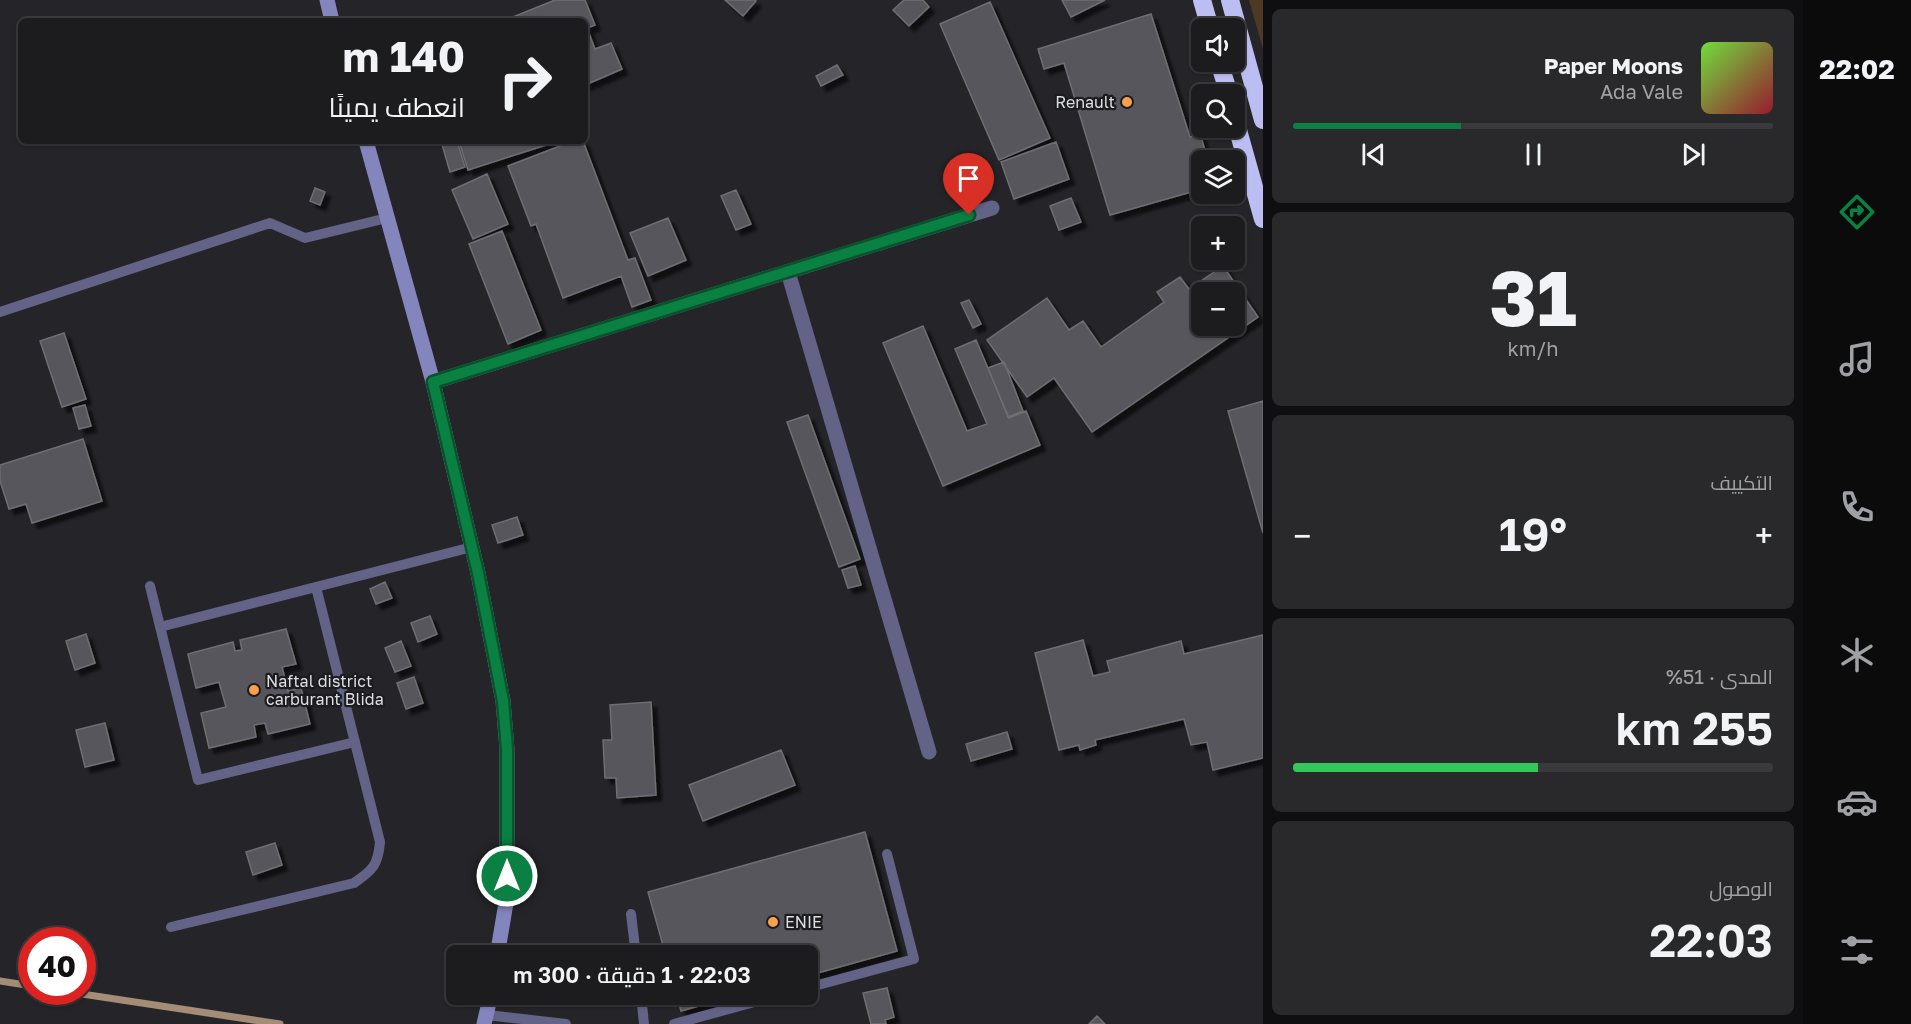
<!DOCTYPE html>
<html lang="ar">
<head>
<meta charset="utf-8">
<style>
	body { margin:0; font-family:"Golos Text",Cairo,sans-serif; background:#29292c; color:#f1f3f6; direction:rtl; height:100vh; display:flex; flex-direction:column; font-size:22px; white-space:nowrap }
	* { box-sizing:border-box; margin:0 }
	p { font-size:20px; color:#a0a1a4 }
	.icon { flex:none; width:33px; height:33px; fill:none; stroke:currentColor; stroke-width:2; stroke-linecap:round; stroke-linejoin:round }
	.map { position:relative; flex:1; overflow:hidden; direction:ltr }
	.panel { display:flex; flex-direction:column; gap:9px; padding:9px; background:#0f0f11; width:540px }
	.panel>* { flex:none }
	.hud { position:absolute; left:18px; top:18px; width:570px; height:126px; border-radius:9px; box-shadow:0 2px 4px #0004,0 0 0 2px #3a3a3d; direction:rtl; background:#1c1c1f; color:#f1f3f6; overflow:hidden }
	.controls { position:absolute; left:1191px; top:18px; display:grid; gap:12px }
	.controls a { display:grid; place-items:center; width:54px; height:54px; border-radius:9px; background:#1c1c1f; box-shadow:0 2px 4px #0004,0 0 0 2px #3a3a3d; font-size:30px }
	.speed { position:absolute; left:18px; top:927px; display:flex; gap:12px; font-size:30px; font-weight:700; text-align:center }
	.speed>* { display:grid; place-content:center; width:78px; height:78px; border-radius:50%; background:#1c1c1f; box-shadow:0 2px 4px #0004,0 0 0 2px #3a3a3d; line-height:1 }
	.speed .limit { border:9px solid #d22; background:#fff; color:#111 }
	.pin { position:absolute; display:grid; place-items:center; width:51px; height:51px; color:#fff; margin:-62px -26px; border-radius:50% 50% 50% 0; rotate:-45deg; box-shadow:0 0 6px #0007 }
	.pin .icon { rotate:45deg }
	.me { position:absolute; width:66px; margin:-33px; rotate:0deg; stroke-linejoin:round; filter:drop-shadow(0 0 4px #0008) }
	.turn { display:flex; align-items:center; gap:21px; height:126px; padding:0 24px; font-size:27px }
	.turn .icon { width:78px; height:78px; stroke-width:2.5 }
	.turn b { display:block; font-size:42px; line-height:51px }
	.big { font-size:45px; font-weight:600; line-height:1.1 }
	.panel .tile { flex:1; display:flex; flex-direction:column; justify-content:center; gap:9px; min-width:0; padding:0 21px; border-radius:9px; background:#29292c }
	.panel .dial { align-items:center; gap:0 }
	.dial b { font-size:78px; line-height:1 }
	.song { display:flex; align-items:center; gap:18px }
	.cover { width:72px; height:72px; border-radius:9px; background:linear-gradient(135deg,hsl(100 70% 55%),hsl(350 70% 35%)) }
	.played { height:6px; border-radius:3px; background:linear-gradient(90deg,#0b8043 35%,#3a3a3d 35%) }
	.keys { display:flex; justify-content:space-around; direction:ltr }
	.heat { display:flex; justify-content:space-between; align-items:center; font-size:33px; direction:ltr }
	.charge { height:9px; border-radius:4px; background:linear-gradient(90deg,#34c759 51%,#3a3a3d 0) }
	.trip { position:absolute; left:446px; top:945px; width:372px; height:60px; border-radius:9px; background:#1c1c1f; box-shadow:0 2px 4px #0004,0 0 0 2px #3a3a3d; font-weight:600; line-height:60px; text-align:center; direction:rtl }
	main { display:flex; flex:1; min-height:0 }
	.dock { display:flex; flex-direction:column; width:108px; justify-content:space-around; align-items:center; background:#0b0b0c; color:#a0a1a4 }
	.dock .icon { width:42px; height:42px }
	.dock .selected { color:#0b8043 }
	.dock b { font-size:27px; color:#f1f3f6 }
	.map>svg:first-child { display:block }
</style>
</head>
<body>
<main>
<nav class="dock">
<b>22:02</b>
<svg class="icon selected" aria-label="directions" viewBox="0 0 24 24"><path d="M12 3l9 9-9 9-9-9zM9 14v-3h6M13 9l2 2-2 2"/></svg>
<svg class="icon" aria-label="music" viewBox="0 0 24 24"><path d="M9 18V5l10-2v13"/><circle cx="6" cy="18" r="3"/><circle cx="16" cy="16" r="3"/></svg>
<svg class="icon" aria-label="phone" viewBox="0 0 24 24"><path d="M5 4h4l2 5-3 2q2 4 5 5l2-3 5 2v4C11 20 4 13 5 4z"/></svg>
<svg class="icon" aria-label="climate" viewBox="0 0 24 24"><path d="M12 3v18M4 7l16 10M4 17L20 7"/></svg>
<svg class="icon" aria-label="car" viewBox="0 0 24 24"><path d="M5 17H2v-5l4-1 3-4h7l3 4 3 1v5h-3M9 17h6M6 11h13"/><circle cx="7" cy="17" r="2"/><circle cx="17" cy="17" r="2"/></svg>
<svg class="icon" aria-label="filters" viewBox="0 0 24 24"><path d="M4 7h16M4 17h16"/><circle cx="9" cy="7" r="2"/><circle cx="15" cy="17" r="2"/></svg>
</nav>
<section class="panel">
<div class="tile">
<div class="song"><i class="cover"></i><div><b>Paper Moons</b><p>Ada Vale</p></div></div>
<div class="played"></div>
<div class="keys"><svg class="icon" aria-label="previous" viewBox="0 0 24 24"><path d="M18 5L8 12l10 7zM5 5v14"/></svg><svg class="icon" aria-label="pause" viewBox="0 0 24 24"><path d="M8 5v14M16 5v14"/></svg><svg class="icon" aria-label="next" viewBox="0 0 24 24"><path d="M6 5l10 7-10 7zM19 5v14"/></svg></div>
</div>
<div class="tile dial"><b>31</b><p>km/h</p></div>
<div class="tile"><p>التكييف</p>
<div class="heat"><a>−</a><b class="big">19°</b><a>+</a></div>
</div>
<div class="tile"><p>المدى · 51%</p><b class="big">255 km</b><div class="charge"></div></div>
<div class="tile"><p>الوصول</p><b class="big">22:03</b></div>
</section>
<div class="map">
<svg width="1263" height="1024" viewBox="0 0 1263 1024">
	<defs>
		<filter id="shadow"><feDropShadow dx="5.5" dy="5.5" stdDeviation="1.5" flood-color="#0009"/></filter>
	</defs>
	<rect width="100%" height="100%" fill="#252529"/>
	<path fill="#4f3926" d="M1249,0H1263V49Z"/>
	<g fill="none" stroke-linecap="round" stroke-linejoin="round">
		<path stroke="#a58c77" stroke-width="7" d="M0,981L32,986
			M69,992L280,1024"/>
	</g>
	<path fill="#56565b" stroke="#6e6e73" stroke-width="1.5" fill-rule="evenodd" filter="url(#shadow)" d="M555,0H585L595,25L587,28L595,49L611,43L622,69L585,85V21H503Z
		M725,0H754L756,1L743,16Z
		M904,0H923L929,7L909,26L893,10Z
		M1062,0H1105L1071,17Z
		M990,2L1050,138L999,160L940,24Z
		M1151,14L1190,137L1200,134L1208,160H1202V189L1110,215L1064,63L1044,69L1038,49Z
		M837,65L843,75L821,86L816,76Z
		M441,141H457L465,167L450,172Z
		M459,141H559L468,170Z
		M573,141H583L628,260L635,258L651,300L632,307L621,276L563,298L536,224L531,226L508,166Z
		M1056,142L1069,179L1014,199L1001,162Z
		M487,174L508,224L473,239L452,190Z
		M315,188L325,192L320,205L310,201Z
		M736,190L751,224L736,230L721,196Z
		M1071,198L1081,222L1059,230L1050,206Z
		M668,218L686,260L648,276L630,233Z
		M502,231L541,330L508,344L469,244Z
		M1223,266L1258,317L1092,432L1054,378L1027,397L987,340L1047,298L1069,330L1083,321L1101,347L1164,302L1157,292L1180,277L1189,289ZM1202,292H1234V326H1202Z
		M969,300L981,324L973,328L961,303Z
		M923,326L967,431L987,424L955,349L976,340L1009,418L1026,411L1040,445L943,486L883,343Z
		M64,333L86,399L62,407L40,341Z
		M1004,362L1023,411L1008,417L988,368Z
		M1263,401V533L1228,411Z
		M85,405L91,426L79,429L73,408Z
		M808,415L860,559L839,567L787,422Z
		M83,439L102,501L32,523L26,504L9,509L0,481V465Z
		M517,517L523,535L498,543L492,525Z
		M855,566L861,585L848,588L842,570Z
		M385,582L392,598L376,604L370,589Z
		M430,616L437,634L418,642L411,623Z
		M286,629L296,664L282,667L288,691L301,688L310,724L268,734L265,723L254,725L256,737L209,748L201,713L226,707L219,682L196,688L188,654L233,642L235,651L242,650L240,640Z
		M86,634L95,663L75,670L66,641Z
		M1263,635V758L1213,770L1207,742L1191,745L1184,719L1095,740L1096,745L1080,750L1079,745L1059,750L1035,653L1083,640L1093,676L1110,672L1107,661L1181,641L1184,654Z
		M401,641L411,666L395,672L385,648Z
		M414,677L423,703L406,709L397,683Z
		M651,702L656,795L617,798L616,778H605L603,740H612L610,705Z
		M105,723L114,760L85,767L76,730Z
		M1007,732L1012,749L971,761L966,744Z
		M781,750L795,785L703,821L689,785Z
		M865,832L897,951L807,976V956H666L648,892Z
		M275,843L282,865L253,875L246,852Z
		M887,988L894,1017L885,1020L886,1024H871L863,993Z
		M676,994H741L681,1011Z
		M1097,1016L1105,1024H1089Z"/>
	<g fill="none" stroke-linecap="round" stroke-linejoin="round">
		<path stroke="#636387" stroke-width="10" d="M0,312L270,223L305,238L387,218
			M150,586L198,780L355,742
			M160,627L472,547
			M631,914L636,956
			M171,927L354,883C373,870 378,865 380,842L316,587
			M807,988L914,959L887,854
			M641,994L644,1024
			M487,1015L566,1024
			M674,1024L783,994"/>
		<path stroke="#636387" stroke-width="15" d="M788,272L929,752
			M433,382L992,208"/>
		<path stroke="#8585be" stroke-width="15" d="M327,0L332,21
			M366,141L433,382L478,573L503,701L507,749V897L497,956
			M484,1024L491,994"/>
		<path stroke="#bcbdf2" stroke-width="18" d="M1202,0L1210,28
			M1230,0L1263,120
			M1219,62L1229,94
			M1234,116L1263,219"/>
	</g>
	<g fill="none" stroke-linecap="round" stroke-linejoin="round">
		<g stroke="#07532c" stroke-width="15">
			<path id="route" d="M507,876V749L503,701L478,573L433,382L969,215"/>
		</g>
		<use href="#route" stroke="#0b8043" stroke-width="10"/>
	</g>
	<g fill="#f9a04c" stroke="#1c1c20" stroke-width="2">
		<circle cx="1127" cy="102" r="6"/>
		<circle cx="254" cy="690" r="6"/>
		<circle cx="773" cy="922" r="6"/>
	</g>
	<g text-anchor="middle" stroke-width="4.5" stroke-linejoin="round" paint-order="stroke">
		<g font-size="16" fill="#dedfe1" stroke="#1c1c20" text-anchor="start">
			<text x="1115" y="108" text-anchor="end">Renault</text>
			<text x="266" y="687">Naftal district<tspan x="266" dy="18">carburant Blida</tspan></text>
			<text x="785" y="928">ENIE</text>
		</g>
	</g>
</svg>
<div class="controls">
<a><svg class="icon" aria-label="sound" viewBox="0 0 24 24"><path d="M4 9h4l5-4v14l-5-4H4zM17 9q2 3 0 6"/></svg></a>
<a><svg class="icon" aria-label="search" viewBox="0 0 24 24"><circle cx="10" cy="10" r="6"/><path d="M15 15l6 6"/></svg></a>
<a><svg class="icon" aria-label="layers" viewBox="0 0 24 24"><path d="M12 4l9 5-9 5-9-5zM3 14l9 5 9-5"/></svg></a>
<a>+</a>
<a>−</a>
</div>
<div class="speed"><div class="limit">40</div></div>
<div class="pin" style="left:969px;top:215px;background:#d93025"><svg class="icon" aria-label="arrive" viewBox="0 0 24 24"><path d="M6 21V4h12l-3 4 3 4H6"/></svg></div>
<svg class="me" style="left:507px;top:876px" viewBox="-20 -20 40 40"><circle r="17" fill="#0b8043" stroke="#fff" stroke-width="3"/><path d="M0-11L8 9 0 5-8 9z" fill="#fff"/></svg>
<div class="trip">22:03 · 1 دقيقة · 300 m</div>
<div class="hud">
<div class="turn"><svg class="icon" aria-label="right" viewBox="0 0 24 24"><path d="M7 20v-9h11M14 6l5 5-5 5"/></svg><div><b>140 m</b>انعطف يمينًا</div></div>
</div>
</div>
</main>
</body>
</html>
